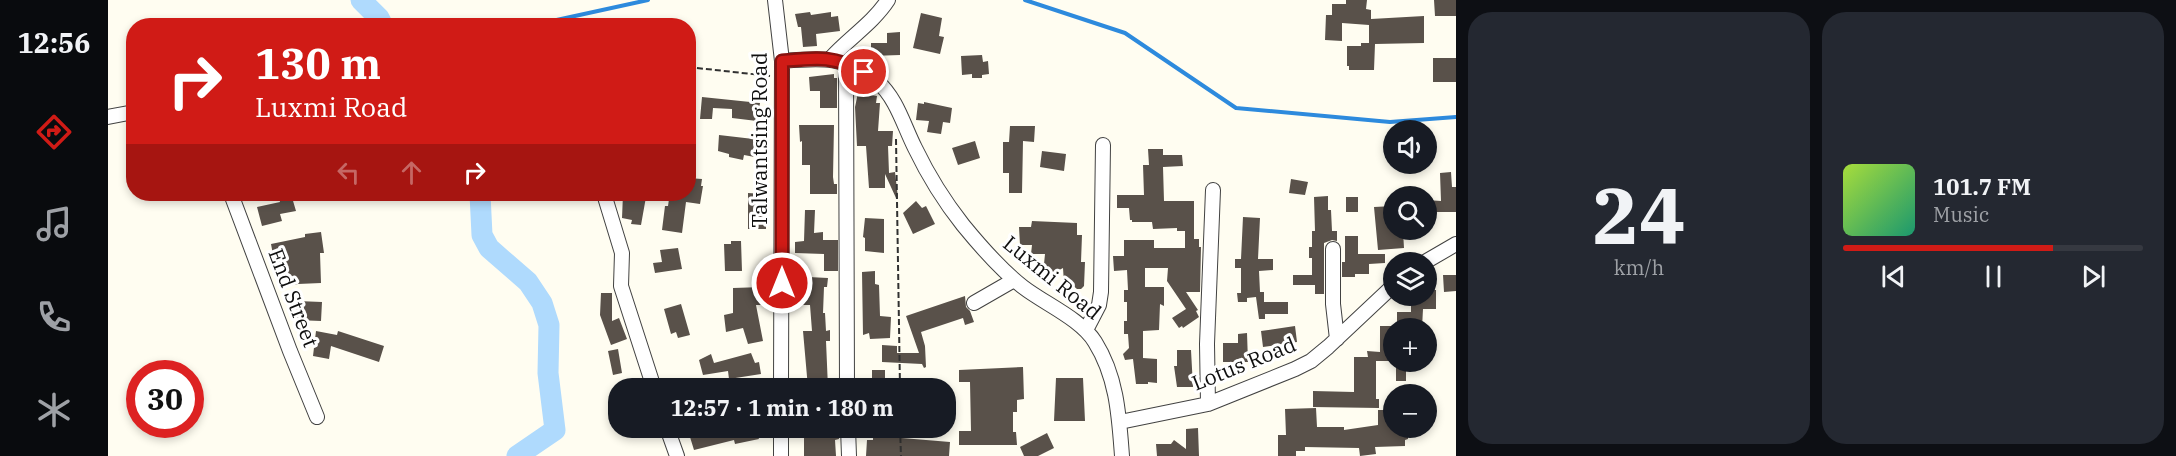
<!DOCTYPE html>
<html lang="en">
<head>
<meta charset="utf-8">
<style>
	body { margin:0; font-family:"IBM Plex Serif",serif; background:#242831; color:#f1f3f6; height:100vh; display:flex; flex-direction:column; font-size:22px; white-space:nowrap }
	* { box-sizing:border-box; margin:0 }
	p { font-size:20px; color:#9ea1a6 }
	.icon { flex:none; width:33px; height:33px; fill:none; stroke:currentColor; stroke-width:2; stroke-linecap:round; stroke-linejoin:round }
	.map { position:relative; flex:1; overflow:hidden }
	.sheet { display:flex; flex-direction:column; gap:12px; padding:12px; background:#0d0f14; width:720px }
	.sheet>* { flex:none }
	.guide { position:absolute; left:18px; top:18px; width:570px; height:183px; border-radius:24px; box-shadow:0 3px 9px #0003; background:#d01b16; color:#fff; overflow:hidden }
	.buttons { position:absolute; left:1275px; top:120px; display:grid; gap:12px }
	.buttons a { display:grid; place-items:center; width:54px; height:54px; border-radius:50%; background:#171b24; box-shadow:0 3px 9px #0003; font-size:30px }
	.speed { position:absolute; left:18px; top:360px; display:flex; gap:12px; font-size:30px; font-weight:700; text-align:center }
	.speed>* { display:grid; place-content:center; width:78px; height:78px; border-radius:50%; background:#171b24; box-shadow:0 3px 9px #0003; line-height:1 }
	.speed .limit { border:9px solid #d22; background:#fff; color:#111 }
	.pin { position:absolute; display:grid; place-items:center; width:51px; height:51px; color:#fff; margin:-26px; border:3px solid #fff; border-radius:50%; box-shadow:0 2px 6px #0007 }
	.me { position:absolute; width:66px; margin:-33px; rotate:0deg; stroke-linejoin:round; filter:drop-shadow(0 0 4px #0008) }
	.turn { display:flex; align-items:center; gap:21px; height:126px; padding:0 30px; font-size:27px }
	.turn .icon { width:78px; height:78px; stroke-width:2.5 }
	.turn b { display:block; font-size:42px; line-height:51px }
	.lanes { display:flex; align-items:center; height:57px; padding:0 30px; background:#0003; justify-content:center; gap:30px; direction:ltr }
	.lanes .off { opacity:.35 }
	.sheet .tile { flex:1; display:flex; flex-direction:column; justify-content:center; gap:9px; min-width:0; padding:0 21px; border-radius:24px; background:#242831 }
	.sheet .dial { align-items:center; gap:0 }
	.dial b { font-size:78px; line-height:1 }
	.song { display:flex; align-items:center; gap:18px }
	.cover { width:72px; height:72px; border-radius:9px; background:linear-gradient(135deg,hsl(80 70% 55%),hsl(160 70% 35%)) }
	.played { height:6px; border-radius:3px; background:linear-gradient(90deg,#d01b16 70%,#363941 70%) }
	.keys { display:flex; justify-content:space-around; direction:ltr }
	.sheet .tiles { flex:1; display:grid; gap:12px; grid-template-columns:repeat(2,1fr) }
	.trip { position:absolute; left:500px; top:378px; width:348px; height:60px; border-radius:24px; background:#171b24; box-shadow:0 3px 9px #0003; font-weight:700; line-height:60px; text-align:center }
	main { display:flex; flex:1; min-height:0 }
	.tab-bar { display:flex; flex-direction:column; width:108px; justify-content:space-around; align-items:center; background:#090b0e; color:#9ea1a6 }
	.tab-bar .icon { width:42px; height:42px }
	.tab-bar .on { color:#d01b16 }
	.tab-bar b { font-size:27px; color:#f1f3f6 }
	.map>svg:first-child { display:block }
</style>
</head>
<body>
<main>
<nav class="tab-bar">
<b>12:56</b>
<svg class="icon on" aria-label="directions" viewBox="0 0 24 24"><path d="M12 3l9 9-9 9-9-9zM9 14v-3h6M13 9l2 2-2 2"/></svg>
<svg class="icon" aria-label="music" viewBox="0 0 24 24"><path d="M9 18V5l10-2v13"/><circle cx="6" cy="18" r="3"/><circle cx="16" cy="16" r="3"/></svg>
<svg class="icon" aria-label="phone" viewBox="0 0 24 24"><path d="M5 4h4l2 5-3 2q2 4 5 5l2-3 5 2v4C11 20 4 13 5 4z"/></svg>
<svg class="icon" aria-label="climate" viewBox="0 0 24 24"><path d="M12 3v18M4 7l16 10M4 17L20 7"/></svg>
</nav>
<div class="map">
<svg width="1348" height="456" viewBox="0 0 1348 456">
	<rect width="100%" height="100%" fill="#fffdf1"/>
	<g fill="none" stroke-linecap="round" stroke-linejoin="round">
		<path stroke="#2d8add" stroke-width="4" d="M917,0L1017,33L1128,108L1282,122L1348,117
			M439,26L444,21L540,0"/>
		<path stroke="#afdafd" stroke-width="21" d="M253,0L271,18L275,26
			M372,194L374,235L381,248L420,282L434,303L441,325L440,373L447,430L409,456"/>
	</g>
	<path fill="#59514a" d="M1238,0H1259L1258,9L1263,10V19L1316,16V43L1267,44L1266,70H1241V66H1239V46H1253V43H1261V25L1234,23V41L1217,40L1218,15H1224V4H1238Z
		M1326,0H1348V16H1327Z
		M702,12L703,15L723,12V17L730,16L732,31L708,34L709,46L695,47L693,27H690L687,14Z
		M813,13L834,18L831,36L836,37L832,54L805,48Z
		M792,32V55L763,56V43H779V33Z
		M874,55L875,62L880,61L881,74L874,75V78H864V74L854,75L853,56Z
		M1325,58H1348V82H1325Z
		M726,74V78H729V108H712V91H702L701,77Z
		M750,93L769,96L768,103H772L770,131H785L784,146H780L781,173L787,172L790,198H788L777,174V188H761L758,146H749L747,107Z
		M594,97L652,103L649,121L624,118V109L605,108L604,119H592Z
		M816,102L844,108L842,123L835,122L833,134L819,132L821,121L808,120L810,103L816,104Z
		M691,125H726L725,177L726,184H729V194H702V165H694V141L692,142Z
		M902,126H927L926,142L915,141L914,193H901V173H895V142H901Z
		M611,135L654,140L652,158L636,155L635,160L621,157V154L610,151Z
		M867,141L872,158L850,165L844,148Z
		M1040,149H1055V155H1074L1075,166L1055,167L1056,201H1086V239H1091V247H1093L1092,292H1078L1090,310L1088,311L1091,317L1075,328L1074,326L1071,328L1064,318L1078,309L1059,281L1060,268H1037V287H1056V306L1052,304L1051,330L1035,331V358L1049,359V383L1040,382V384H1028L1025,359L1017,360L1015,354L1021,348L1020,334H1016V321H1019V302H1016V290H1020L1019,270L1006,271L1005,256H1016V240H1046V248H1077V231H1069V228L1045,229L1044,222H1024V220H1022L1021,208H1009V195H1036L1035,165H1041Z
		M934,151L958,154L956,171L932,167Z
		M1343,172L1344,187H1348V212H1318V200L1333,201L1332,173Z
		M580,178L594,179L593,186H595L592,204L578,202L574,233L554,230L557,206H560L561,199L557,198V194H580Z
		M1183,179L1200,182L1197,195L1181,193Z
		M640,193L658,194V229H640Z
		M170,194H183L188,211L172,214L174,221L154,226L149,207L172,202Z
		M515,194L538,197L533,225L523,224L524,220L514,218Z
		M1220,196V210H1223L1224,231H1229V241L1224,240L1216,243V294H1207V285H1185V275H1204V258H1201V247H1204V231H1207L1206,197Z
		M1238,197H1250V212H1238Z
		M808,201L814,208L818,206L827,224L805,234L795,213Z
		M1286,206V232L1295,231L1296,248L1270,250L1266,207Z
		M697,210H707L706,233L715,232V240H730V271H716V254L687,253V242L696,241Z
		M1135,217L1152,218L1150,259H1165V270L1151,271L1152,292H1156V302H1180V314H1157V319H1151L1148,297L1139,298V302H1130L1129,293H1133V268H1127V259H1133Z
		M757,218L776,219V253L757,251V238L755,237Z
		M924,221L969,223V235H974L973,262H977L976,286L973,289H969L962,283H956L955,268L942,275L935,274L937,254H923L924,245H912L911,227H923Z
		M213,232L216,253H212L213,283L190,284L176,287L169,259L166,260L163,244L197,237V234Z
		M1237,236H1250V254H1277V263L1261,264V274H1247V277H1234V262H1237Z
		M623,241H633L634,271H617L616,244H623Z
		M570,248L574,269L547,273L545,263L554,262L552,250Z
		M767,271V284L771,285L772,316L783,317L782,338L762,339L761,333L755,335L754,272Z
		M1335,275H1348V291L1336,292Z
		M700,277L720,278L719,287H716L715,313H717L718,331L722,330V341H718L720,388H700L695,331H704L702,305H692V285L700,286Z
		M655,287V305H648L655,341L640,344L635,328L618,332L616,315L625,313V288Z
		M1318,290H1328V309H1315L1314,328H1289V312H1303V296H1318Z
		M493,293H504V321L511,318L519,339L503,345L492,315Z
		M857,296L858,307L862,311L866,322L857,325L855,318L813,332L817,346L818,367L816,368L814,364L774,362V345L789,346V353H811L798,316Z
		M189,301L214,302L213,321L188,320Z
		M573,304L582,335L570,338L568,332L563,334L556,309Z
		M1187,326L1189,342L1155,347L1153,331Z
		M1272,326H1286V361H1268V399H1271V408L1205,407V391L1246,392V357H1260L1259,351L1272,352Z
		M208,331L229,335L230,331L276,346L271,362L223,346L221,359L205,356Z
		M1139,333L1140,362H1115V343H1130V334Z
		M510,349L514,373L505,375L500,351Z
		M1069,350H1083L1085,387H1069L1066,366H1069Z
		M643,353L647,363L651,362L653,374L621,379L620,371L595,375L591,360L603,354L606,363Z
		M1288,362H1298V381H1288Z
		M915,367L916,399L909,400V412H905V432H908L909,445H851V431H863L862,382H851V370Z
		M764,370H777V388H764Z
		M948,378H975L977,421H946Z
		M1208,408L1209,427H1236V430L1270,425V410H1286V428H1300V439L1297,440V446L1267,447L1268,454L1252,456L1251,448L1197,447V451H1188V456H1170V435H1178L1177,409Z
		M588,428H647L651,439L627,444L626,440L586,450L582,437L589,435Z
		M696,428H730L731,439L727,440L728,456H696Z
		M765,428H782V437L842,442L841,456H758L759,440H765Z
		M1090,428L1091,456H1049L1048,444H1063L1066,440L1078,449V429Z
		M939,433L946,448L930,456H916L912,447Z"/>
	<g fill="none" stroke-linecap="round" stroke-linejoin="round">
		<g stroke="#424242" stroke-width="16">
			<path id="minor" d="M667,0L674,61L673,388
				M723,58C741,38 765,23 780,0
				M674,61C710,58 739,55 769,81C789,99 795,124 807,148C820,175 836,201 855,225C873,247 893,270 915,287C937,304 973,319 987,342C1009,377 1011,416 1014,456
				M738,62L739,388
				M0,117L26,112
				M123,194L182,351L209,417
				M496,194L514,253L513,286L546,388
				M1225,249V304L1229,339
				M1317,262L1348,244
				M866,303L906,280
				M978,330L991,305L993,292L995,145
				M1100,404L1099,344L1105,190
				M1012,422L1100,404L1187,369L1203,361L1220,347L1286,285
				M559,428L569,456
				M673,428V456
				M740,428L741,456"/>
		</g>
		<path stroke="#313131" stroke-width="2" stroke-dasharray="6 3" stroke-linecap="butt" d="M580,67L662,76
			M788,139L792,388
			M792,428L793,456"/>
		<use href="#minor" stroke="#fff" stroke-width="14"/>
	</g>
	<g fill="none" stroke-linecap="round" stroke-linejoin="round">
		<g stroke="#87120e" stroke-width="15">
			<path id="route" d="M674,283V61C708,58 725,55 756,72"/>
		</g>
		<use href="#route" stroke="#d01b16" stroke-width="10"/>
	</g>
	<g text-anchor="middle" stroke-width="6" stroke-linejoin="round" paint-order="stroke">
		<g font-size="21" fill="#0f0f0f" stroke="#fff">
			<text transform="translate(652 140) rotate(-90)" y="7">Talwantsing Road</text>
			<text transform="translate(944 278) rotate(39)" y="7">Luxmi Road</text>
			<text transform="translate(185 298) rotate(69)" y="7">End Street</text>
			<text transform="translate(1136 364) rotate(-22)" y="7">Lotus Road</text>
		</g>
	</g>
</svg>
<div class="buttons">
<a><svg class="icon" aria-label="sound" viewBox="0 0 24 24"><path d="M4 9h4l5-4v14l-5-4H4zM17 9q2 3 0 6"/></svg></a>
<a><svg class="icon" aria-label="search" viewBox="0 0 24 24"><circle cx="10" cy="10" r="6"/><path d="M15 15l6 6"/></svg></a>
<a><svg class="icon" aria-label="layers" viewBox="0 0 24 24"><path d="M12 4l9 5-9 5-9-5zM3 14l9 5 9-5"/></svg></a>
<a>+</a>
<a>−</a>
</div>
<div class="speed"><div class="limit">30</div></div>
<div class="pin" style="left:756px;top:72px;background:#d93025"><svg class="icon" aria-label="arrive" viewBox="0 0 24 24"><path d="M6 21V4h12l-3 4 3 4H6"/></svg></div>
<svg class="me" style="left:674px;top:283px" viewBox="-20 -20 40 40"><circle r="17" fill="#d01b16" stroke="#fff" stroke-width="3"/><path d="M0-11L8 9 0 5-8 9z" fill="#fff"/></svg>
<div class="trip">12:57 · 1 min · 180 m</div>
<div class="guide">
<div class="turn"><svg class="icon" aria-label="right" viewBox="0 0 24 24"><path d="M7 20v-9h11M14 6l5 5-5 5"/></svg><div><b>130 m</b>Luxmi Road</div></div>
<div class="lanes"><svg class="icon off" aria-label="left" viewBox="0 0 24 24"><path d="M17 20v-9H6M10 6l-5 5 5 5"/></svg><svg class="icon off" aria-label="ahead" viewBox="0 0 24 24"><path d="M12 20V5M6 11l6-6 6 6"/></svg><svg class="icon" aria-label="right" viewBox="0 0 24 24"><path d="M7 20v-9h11M14 6l5 5-5 5"/></svg></div>
</div>
</div>
<section class="sheet">
<div class="tiles">
<div class="tile dial"><b>24</b><p>km/h</p></div>
<div class="tile">
<div class="song"><i class="cover"></i><div><b>101.7 FM</b><p>Music</p></div></div>
<div class="played"></div>
<div class="keys"><svg class="icon" aria-label="previous" viewBox="0 0 24 24"><path d="M18 5L8 12l10 7zM5 5v14"/></svg><svg class="icon" aria-label="pause" viewBox="0 0 24 24"><path d="M8 5v14M16 5v14"/></svg><svg class="icon" aria-label="next" viewBox="0 0 24 24"><path d="M6 5l10 7-10 7zM19 5v14"/></svg></div>
</div>
</div>
</section>
</main>
</body>
</html>
